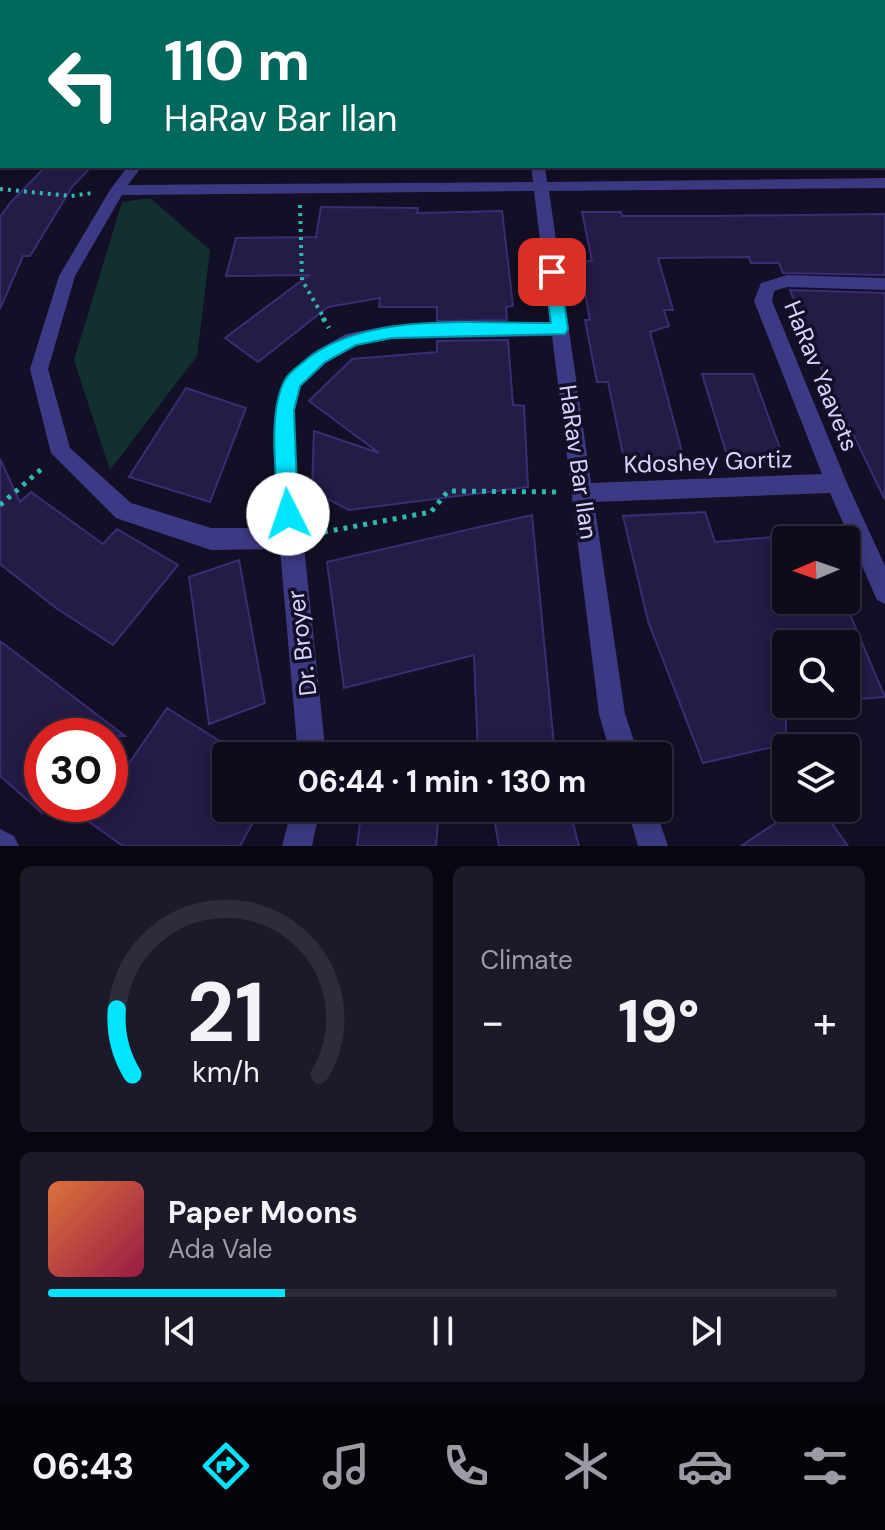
<!DOCTYPE html>
<html lang="en">
<head>
<meta charset="utf-8">
<style>
	body { margin:0; font-family:"DM Sans",sans-serif; background:#1c1929; color:#f1f3f6; height:100vh; display:flex; flex-direction:column; font-size:30px; white-space:nowrap }
	* { box-sizing:border-box; margin:0 }
	p { font-size:26px; color:#9b9ba3 }
	.icon { flex:none; width:44px; height:44px; fill:none; stroke:currentColor; stroke-width:2; stroke-linecap:round; stroke-linejoin:round }
	.map { position:relative; height:846px; overflow:hidden }
	.side { display:flex; flex-direction:column; gap:20px; padding:20px; background:#08060f; flex:1 }
	.side>* { flex:none }
	.guide { position:absolute; left:0px; top:0px; width:886px; height:168px; box-shadow:0 4px 20px #0003,0 0 0 2px #2e2b3b; background:#00695c; color:#fff; overflow:hidden }
	.needle { width:52px; rotate:268deg }
	.buttons { position:absolute; left:772px; top:526px; display:grid; gap:16px }
	.buttons a { display:grid; place-items:center; width:88px; height:88px; border-radius:8px; background:#0e0b1c; box-shadow:0 4px 20px #0003,0 0 0 2px #2e2b3b; font-size:40px }
	.speed { position:absolute; left:24px; top:718px; display:flex; gap:16px; font-size:40px; font-weight:700; text-align:center }
	.speed>* { display:grid; place-content:center; width:104px; height:104px; border-radius:50%; background:#0e0b1c; box-shadow:0 4px 20px #0003,0 0 0 2px #2e2b3b; line-height:1 }
	.speed .limit { border:12px solid #d22; background:#fff; color:#111 }
	.pin { position:absolute; display:grid; place-items:center; width:68px; height:68px; color:#fff; margin:-34px; border-radius:16px; box-shadow:0 4px 12px #0006 }
	.me { position:absolute; width:88px; margin:-44px; rotate:356deg; stroke-linejoin:round; filter:drop-shadow(0 0 6px #0008) }
	.turn { display:flex; align-items:center; gap:28px; height:168px; padding:0 32px; font-size:36px }
	.turn .icon { width:104px; height:104px; stroke-width:2.5 }
	.turn b { display:block; font-size:56px; line-height:68px }
	.big { font-size:60px; font-weight:700; line-height:1.1 }
	.side .widget { flex:1; display:flex; flex-direction:column; justify-content:center; gap:12px; min-width:0; padding:0 28px; border-radius:12px; background:#1c1929 }
	.side .dial { align-items:center; gap:0 }
	.dial svg { height:208px; overflow:visible; fill:none; stroke:#2e2b3b; stroke-width:7; stroke-linecap:round; text-anchor:middle }
	.dial text { fill:#f1f3f6; stroke:none }
	.song { display:flex; align-items:center; gap:24px }
	.cover { width:96px; height:96px; border-radius:12px; background:linear-gradient(135deg,hsl(20 70% 55%),hsl(340 70% 35%)) }
	.played { height:8px; border-radius:4px; background:linear-gradient(90deg,#00e5ff 30%,#2e2b3b 30%) }
	.keys { display:flex; justify-content:space-around; direction:ltr }
	.heat { display:flex; justify-content:space-between; align-items:center; font-size:44px; direction:ltr }
	.side .tiles { flex:1; display:grid; gap:20px; grid-template-columns:1fr 1fr }
	.widget:last-child { grid-column:span 2 }
	.trip { position:absolute; left:212px; top:742px; width:460px; height:80px; border-radius:8px; background:#0e0b1c; box-shadow:0 4px 20px #0003,0 0 0 2px #2e2b3b; font-weight:700; line-height:80px; text-align:center }
	.dock { display:flex; height:128px; justify-content:space-around; align-items:center; background:#06040b; color:#9b9ba3 }
	.dock .icon { width:56px; height:56px }
	.dock .current { color:#00e5ff }
	.dock b { font-size:36px; color:#f1f3f6 }
	.map>svg:first-child { display:block }
</style>
</head>
<body>
<div class="map">
<svg width="885" height="846" viewBox="0 0 885 846">
	<rect width="100%" height="100%" fill="#130f26"/>
	<path fill="#12302f" d="M150,198L210,250L197,356L110,470L74,360L122,202Z"/>
	<path fill="#241b47" stroke="#3b2d73" stroke-width="2" d="M46,166H92L72,187L30,256H23L0,309V217L11,202Z
		M321,207L418,208L417,213L502,211L513,306L506,307L507,320L437,321V307H379L380,298L328,307L258,362L225,338L309,275L226,276L236,238L316,237Z
		M582,212H621L622,216H709L885,214V275L783,273L779,263H751L749,257L658,258L673,310H664L669,326L650,332L685,463L625,464L608,382H597L585,320H590L579,261H592Z
		M790,290L885,293V500L823,372Z
		M508,340L513,405L524,406L528,487L349,510L312,491L314,431L379,453L309,401L352,359L437,352V341Z
		M702,374H753L785,462H729Z
		M186,388L246,408L210,502L129,477Z
		M0,459L20,502L31,492L103,544L117,529L178,565L113,645L56,608L0,564Z
		M705,512L715,542L786,536V600H844L885,697L846,700V644H786V744L703,763L648,621L623,516Z
		M532,515L555,756H478L474,655L344,688L327,562Z
		M239,560L265,703L209,724L189,577Z
		M0,641L125,736H42V813L0,776Z
		M167,708L226,745V808H261L240,846H123L64,804H110V791Z
		M362,808H439L436,846H357Z
		M492,808H569L579,846H499Z
		M798,808H821L848,846H741Z"/>
	<g fill="none" stroke-linecap="round" stroke-linejoin="round">
		<path stroke="#2fb8b0" stroke-width="4" stroke-dasharray="3 5" stroke-linecap="butt" d="M0,189L71,196L92,193
			M300,205L302,280L325,320"/>
		<path stroke="#2fb8b0" stroke-width="5" stroke-dasharray="4 6" stroke-linecap="butt" d="M323,318L329,328
			M0,505L45,466
			M314,534L431,512L448,491L560,492"/>
		<path fill="#3d3a85" fill-rule="evenodd" d="M0,56H2V64H0Z
			M2,97V105L0,106V98Z
			M128,166H142L128,185L533,182L531,166H545L547,182L885,178V188L549,191L591,483L822,474L754,301L761,283L787,275L885,278V290L787,287L774,291L772,301L847,483L885,566V604L877,600L830,493L594,502L625,714L639,756H611L599,714L552,336L392,339L356,345L326,363L301,386L295,410L293,441L326,756H298L280,549L211,550L116,518L51,453L30,369L59,276L110,190ZM534,191L550,322L392,325L346,334L312,353L285,377L275,410L273,441L278,528H211L131,503L70,448L48,369L75,276L122,195Z
			M292,808H320L312,846H282Z
			M627,808H655L668,846H638Z
			M0,829L14,836L19,846H0Z"/>
	</g>
	<path fill="#00e5ff" stroke="#0095a6" stroke-width="2" d="M552,267L560,272L568,329L565,334L392,338L356,345L325,362L300,386L294,410L298,514L295,520L288,523L281,520L278,514C277,477 267,412 285,380C289,373 296,368 302,363C361,310 475,324 551,323L544,272Z"/>
	<g text-anchor="middle" stroke-width="7" stroke-linejoin="round" paint-order="stroke">
		<g font-size="24" fill="#d9d4ff" stroke="#130f26">
			<text transform="translate(821 376) rotate(68)" y="8">HaRav Yaavets</text>
			<text transform="translate(578 462) rotate(82)" y="8">HaRav Bar Ilan</text>
			<text transform="translate(708 462) rotate(-2)" y="8">Kdoshey Gortiz</text>
			<text transform="translate(302 643) rotate(-97)" y="8">Dr. Broyer</text>
		</g>
	</g>
</svg>
<div class="buttons">
<a><svg class="needle" viewBox="-14 -14 28 28"><path d="M0-13l5 13h-10z" fill="#e53935"/><path d="M0 13l5-13h-10z" fill="#9b9ba3"/></svg></a>
<a><svg class="icon" aria-label="search" viewBox="0 0 24 24"><circle cx="10" cy="10" r="6"/><path d="M15 15l6 6"/></svg></a>
<a><svg class="icon" aria-label="layers" viewBox="0 0 24 24"><path d="M12 4l9 5-9 5-9-5zM3 14l9 5 9-5"/></svg></a>
</div>
<div class="speed"><div class="limit">30</div></div>
<div class="pin" style="left:552px;top:272px;background:#d93025"><svg class="icon" aria-label="arrive" viewBox="0 0 24 24"><path d="M6 21V4h12l-3 4 3 4H6"/></svg></div>
<svg class="me" style="left:288px;top:514px" viewBox="-20 -20 40 40"><circle r="19" fill="#fff"/><path d="M0-13L10 11 0 6-10 11z" fill="#00e5ff"/></svg>
<div class="trip">06:44 · 1 min · 130 m</div>
<div class="guide">
<div class="turn"><svg class="icon" aria-label="left" viewBox="0 0 24 24"><path d="M17 20v-9H6M10 6l-5 5 5 5"/></svg><div><b>110 m</b>HaRav Bar Ilan</div></div>
</div>
</div>
<section class="side">
<div class="tiles">
<div class="widget dial"><svg viewBox="0 0 100 80">
<path d="M14 69A42 42 0 1 1 86 69"/>
<path d="M14 69A42 42 0 0 1 8 44" stroke="#00e5ff"/>
<text x="50" y="56" font-size="32" font-weight="700">21</text>
<text x="50" y="72" font-size="11">km/h</text>
</svg></div>
<div class="widget"><p>Climate</p>
<div class="heat"><a>−</a><b class="big">19°</b><a>+</a></div>
</div>
<div class="widget">
<div class="song"><i class="cover"></i><div><b>Paper Moons</b><p>Ada Vale</p></div></div>
<div class="played"></div>
<div class="keys"><svg class="icon" aria-label="previous" viewBox="0 0 24 24"><path d="M18 5L8 12l10 7zM5 5v14"/></svg><svg class="icon" aria-label="pause" viewBox="0 0 24 24"><path d="M8 5v14M16 5v14"/></svg><svg class="icon" aria-label="next" viewBox="0 0 24 24"><path d="M6 5l10 7-10 7zM19 5v14"/></svg></div>
</div>
</div>
</section>
<nav class="dock">
<b>06:43</b>
<svg class="icon current" aria-label="directions" viewBox="0 0 24 24"><path d="M12 3l9 9-9 9-9-9zM9 14v-3h6M13 9l2 2-2 2"/></svg>
<svg class="icon" aria-label="music" viewBox="0 0 24 24"><path d="M9 18V5l10-2v13"/><circle cx="6" cy="18" r="3"/><circle cx="16" cy="16" r="3"/></svg>
<svg class="icon" aria-label="phone" viewBox="0 0 24 24"><path d="M5 4h4l2 5-3 2q2 4 5 5l2-3 5 2v4C11 20 4 13 5 4z"/></svg>
<svg class="icon" aria-label="climate" viewBox="0 0 24 24"><path d="M12 3v18M4 7l16 10M4 17L20 7"/></svg>
<svg class="icon" aria-label="car" viewBox="0 0 24 24"><path d="M5 17H2v-5l4-1 3-4h7l3 4 3 1v5h-3M9 17h6M6 11h13"/><circle cx="7" cy="17" r="2"/><circle cx="17" cy="17" r="2"/></svg>
<svg class="icon" aria-label="filters" viewBox="0 0 24 24"><path d="M4 7h16M4 17h16"/><circle cx="9" cy="7" r="2"/><circle cx="15" cy="17" r="2"/></svg>
</nav>
</body>
</html>
